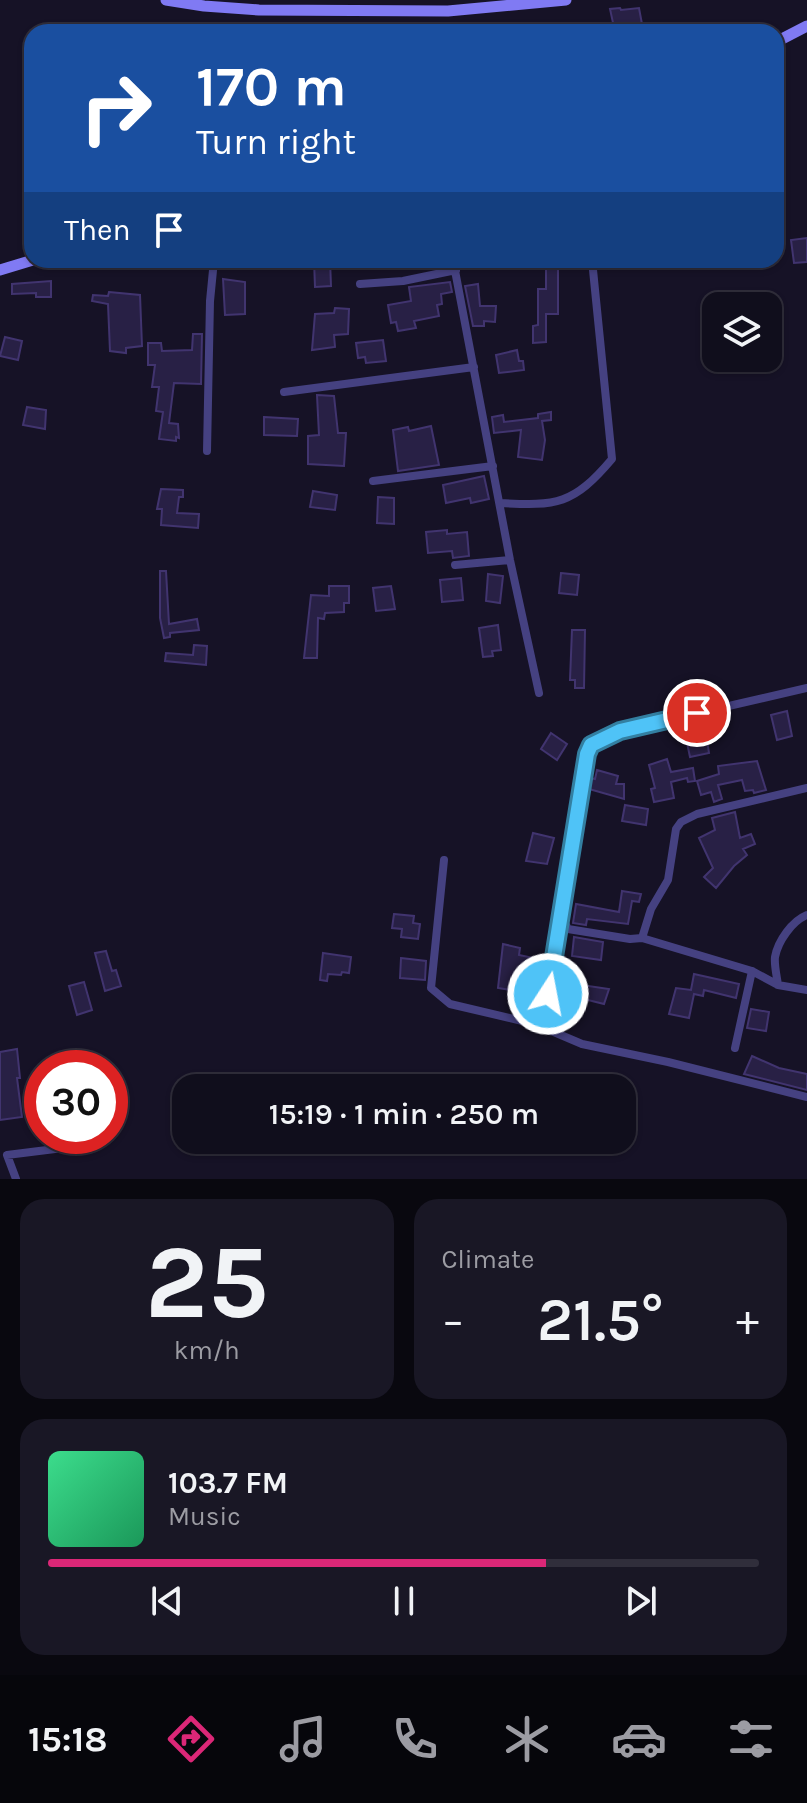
<!DOCTYPE html>
<html lang="en">
<head>
<meta charset="utf-8">
<style>
	body { margin:0; font-family:Karla,sans-serif; background:#191725; color:#f1f3f6; height:100vh; display:flex; flex-direction:column; font-size:30px; white-space:nowrap }
	* { box-sizing:border-box; margin:0 }
	p { font-size:26px; color:#9c9ca3 }
	.icon { flex:none; width:44px; height:44px; fill:none; stroke:currentColor; stroke-width:2; stroke-linecap:round; stroke-linejoin:round }
	.map { position:relative; height:1179px; overflow:hidden }
	.details { display:flex; flex-direction:column; gap:20px; padding:20px; background:#09080f; flex:1 }
	.details>* { flex:none }
	.hud { position:absolute; left:24px; top:24px; width:760px; height:244px; border-radius:24px; box-shadow:0 2px 6px #0004,0 0 0 2px #302e3b; background:#1a4fa0; color:#fff; overflow:hidden }
	.buttons { position:absolute; left:702px; top:292px; display:grid; gap:16px }
	.buttons a { display:grid; place-items:center; width:80px; height:80px; border-radius:16px; background:#100e1c; box-shadow:0 2px 6px #0004,0 0 0 2px #302e3b; font-size:40px }
	.speed { position:absolute; left:24px; top:1050px; display:flex; gap:16px; font-size:40px; font-weight:700; text-align:center }
	.speed>* { display:grid; place-content:center; width:104px; height:104px; border-radius:50%; background:#100e1c; box-shadow:0 2px 6px #0004,0 0 0 2px #302e3b; line-height:1 }
	.speed .limit { border:12px solid #d22; background:#fff; color:#111 }
	.pin { position:absolute; display:grid; place-items:center; width:68px; height:68px; color:#fff; margin:-34px; border:4px solid #fff; border-radius:50%; box-shadow:0 2px 8px #0007 }
	.me { position:absolute; width:88px; margin:-44px; rotate:11deg; stroke-linejoin:round; filter:drop-shadow(0 0 6px #0008) }
	.turn { display:flex; align-items:center; gap:28px; height:168px; padding:0 40px; font-size:36px }
	.turn .icon { width:104px; height:104px; stroke-width:2.5 }
	.turn b { display:block; font-size:56px; line-height:68px }
	.then { display:flex; align-items:center; height:76px; padding:0 40px; background:#0003; gap:16px; font-size:30px }
	.big { font-size:60px; font-weight:600; line-height:1.1 }
	.details .card { flex:1; display:flex; flex-direction:column; justify-content:center; gap:12px; min-width:0; padding:0 28px; border-radius:24px; background:#191725 }
	.details .dial { align-items:center; gap:0 }
	.dial b { font-size:104px; line-height:1 }
	.song { display:flex; align-items:center; gap:24px }
	.cover { width:96px; height:96px; border-radius:12px; background:linear-gradient(135deg,hsl(150 70% 55%),hsl(150 70% 35%)) }
	.played { height:8px; border-radius:4px; background:linear-gradient(90deg,#db2777 70%,#302e3b 70%) }
	.keys { display:flex; justify-content:space-around; direction:ltr }
	.heat { display:flex; justify-content:space-between; align-items:center; font-size:44px; direction:ltr }
	.details .tiles { flex:1; display:grid; gap:20px; grid-template-columns:1fr 1fr }
	.card:last-child { grid-column:span 2 }
	.trip { position:absolute; left:172px; top:1074px; width:464px; height:80px; border-radius:24px; background:#100e1c; box-shadow:0 2px 6px #0004,0 0 0 2px #302e3b; font-weight:600; line-height:80px; text-align:center }
	.menu { display:flex; height:128px; justify-content:space-around; align-items:center; background:#06060b; color:#9c9ca3 }
	.menu .icon { width:56px; height:56px }
	.menu .selected { color:#db2777 }
	.menu b { font-size:36px; color:#f1f3f6 }
	.map>svg:first-child { display:block }
</style>
</head>
<body>
<div class="map">
<svg width="807" height="1179" viewBox="0 0 807 1179">
	<rect width="100%" height="100%" fill="#161226"/>
	<path fill="#282045" stroke="#41346f" stroke-width="2" d="M620,8L621,10L639,8L642,24L623,27L624,32H615L610,9Z
		M807,238V262L794,263L791,240Z
		M314,260H330L331,286L315,287Z
		M546,260H558V314H546V342L533,343V326L538,325V289H546Z
		M223,279L245,282V314L225,315Z
		M51,281V297H36V293L12,294V284Z
		M450,282L452,292L441,294L442,304L437,305L439,316L414,321L416,328L398,331L396,322L391,323L388,305L411,301L409,287Z
		M478,284L480,306H496L495,322L484,321V326H473L465,286Z
		M109,292L140,295L142,346L126,348V353L110,351L108,304L92,301L93,295L108,296Z
		M335,308L349,309L348,334L334,335L335,347L312,350L315,314L334,313Z
		M193,334H202L201,384L174,383L169,423L178,424L179,438L176,437V441L159,439L163,412L156,411L159,387H152L155,365H148V343H161L162,351L192,350Z
		M5,337L22,341L18,360L0,356Z
		M383,340L386,361L366,363L365,357L358,358L356,343Z
		M517,350L519,361H523L524,370L499,373L496,355Z
		M317,395L334,396L338,433H346L344,466L308,464V436L319,435Z
		M27,407L46,410L45,429L23,425Z
		M551,412V420L542,421L545,440L542,460L518,457L521,430L494,433L492,417L503,415L504,422L538,418V414Z
		M264,417L298,419L297,436L264,435Z
		M431,426L439,465L398,471L393,430L408,427L409,431Z
		M484,476L489,499L471,503L470,498L446,503L443,485Z
		M161,489L183,490V497H179L177,513L199,514L198,528L161,525L162,509H157Z
		M313,491L337,495L335,510L310,507Z
		M378,497L394,498V524L377,523Z
		M447,530V534L467,532L469,556L453,558L452,551L428,553L426,532Z
		M160,571H166L169,624L197,619L199,630L170,633V637L164,638L160,618Z
		M561,573L579,575L577,595L559,593Z
		M488,574L503,576L500,603L486,601Z
		M461,578L463,600L442,602L440,580Z
		M329,586H349V603H344V612L325,613L324,619L318,618L317,658H304L311,595L329,596Z
		M391,586L395,609L376,611L373,588Z
		M498,625L501,650L492,651L493,656L483,657L479,628Z
		M572,630H585L584,688H575V680H570Z
		M194,645L207,646L206,665L165,661L166,653L193,655Z
		M787,711L792,736L777,740L771,715Z
		M551,733L567,744L557,760L541,749Z
		M706,734L709,753L690,757L686,738Z
		M667,759L671,772L693,768L695,781L688,782L687,778L671,782L674,798L654,802L651,789L655,788L649,765Z
		M757,761L766,790L754,793L753,790L745,791L742,780L718,785L722,799L714,802L711,792L701,795L697,781L719,774L718,766Z
		M597,770L618,776L616,784H624V799L589,789L590,778L595,779Z
		M625,805L648,809L646,825L622,821Z
		M735,812L740,838L751,834L755,844L743,849L747,855L734,866L716,888L704,877L713,868L699,838L715,830L712,818Z
		M533,833L554,838L547,864L526,861Z
		M622,891L641,894L639,902L632,901L628,924L587,919L586,925L573,923L576,904L619,912Z
		M394,914L414,916L413,923L420,924L418,939L401,937L402,929L392,928Z
		M574,937L603,942L601,960L572,956Z
		M503,944L520,948L519,955L543,960L540,972L534,971L530,993L498,988Z
		M106,951L112,971L116,970L121,986L105,991L95,953Z
		M323,953L351,957L349,973L342,972L341,975L328,974L327,981L320,980Z
		M401,958L426,961L425,980L400,978Z
		M694,974L739,984L736,998L704,990L703,996L694,994L689,1018L669,1014L676,988L691,990Z
		M84,982L92,1010L77,1015L69,986Z
		M568,983L609,989L604,1004L588,1000H566Z
		M751,1009L769,1012L766,1031L747,1028Z
		M17,1049L20,1078H17L22,1117L0,1120V1052Z
		M752,1056L779,1068L807,1074V1090L744,1074Z"/>
	<g fill="none" stroke-linecap="round" stroke-linejoin="round">
		<path stroke="#454181" stroke-width="8" d="M453,260L510,560L539,693
			M360,284L403,281L456,270
			M284,392L474,367
			M207,451L210,301L214,260
			M373,481L493,466
			M500,503C557,506 573,505 612,459L592,260
			M455,565L510,560
			M807,688L620,731L591,745L587,754L562,917L568,929L630,939L642,938L752,971L778,985L807,990
			M444,860L431,988L450,1004L535,1024L543,1019L562,921
			M642,938L651,909L668,880L676,829L681,822L697,814L807,788
			M778,985C777,977 774,965 775,957C778,941 792,921 807,915
			M535,1024L582,1044L668,1062L807,1097
			M735,1048L752,971
			M16,1179L7,1155L63,1148"/>
		<path stroke="#807af3" stroke-width="11" d="M166,0L204,6L259,10L448,11L566,0
			M776,42L807,26
			M0,270L33,260"/>
	</g>
	<g fill="none" stroke-linecap="round" stroke-linejoin="round">
		<g stroke="#337fa1" stroke-width="20">
			<path id="route" d="M548,994L587,754L591,745L620,731L697,713"/>
		</g>
		<use href="#route" stroke="#4fc3f7" stroke-width="14"/>
	</g>
</svg>
<div class="buttons">
<a><svg class="icon" aria-label="layers" viewBox="0 0 24 24"><path d="M12 4l9 5-9 5-9-5zM3 14l9 5 9-5"/></svg></a>
</div>
<div class="speed"><div class="limit">30</div></div>
<div class="pin" style="left:697px;top:713px;background:#d93025"><svg class="icon" aria-label="arrive" viewBox="0 0 24 24"><path d="M6 21V4h12l-3 4 3 4H6"/></svg></div>
<svg class="me" style="left:548px;top:994px" viewBox="-20 -20 40 40"><circle r="17" fill="#4fc3f7" stroke="#fff" stroke-width="3"/><path d="M0-11L8 9 0 5-8 9z" fill="#fff"/></svg>
<div class="trip">15:19 · 1 min · 250 m</div>
<div class="hud">
<div class="turn"><svg class="icon" aria-label="right" viewBox="0 0 24 24"><path d="M7 20v-9h11M14 6l5 5-5 5"/></svg><div><b>170 m</b>Turn right</div></div>
<div class="then">Then<svg class="icon" aria-label="arrive" viewBox="0 0 24 24"><path d="M6 21V4h12l-3 4 3 4H6"/></svg></div>
</div>
</div>
<section class="details">
<div class="tiles">
<div class="card dial"><b>25</b><p>km/h</p></div>
<div class="card"><p>Climate</p>
<div class="heat"><a>−</a><b class="big">21.5°</b><a>+</a></div>
</div>
<div class="card">
<div class="song"><i class="cover"></i><div><b>103.7 FM</b><p>Music</p></div></div>
<div class="played"></div>
<div class="keys"><svg class="icon" aria-label="previous" viewBox="0 0 24 24"><path d="M18 5L8 12l10 7zM5 5v14"/></svg><svg class="icon" aria-label="pause" viewBox="0 0 24 24"><path d="M8 5v14M16 5v14"/></svg><svg class="icon" aria-label="next" viewBox="0 0 24 24"><path d="M6 5l10 7-10 7zM19 5v14"/></svg></div>
</div>
</div>
</section>
<nav class="menu">
<b>15:18</b>
<svg class="icon selected" aria-label="directions" viewBox="0 0 24 24"><path d="M12 3l9 9-9 9-9-9zM9 14v-3h6M13 9l2 2-2 2"/></svg>
<svg class="icon" aria-label="music" viewBox="0 0 24 24"><path d="M9 18V5l10-2v13"/><circle cx="6" cy="18" r="3"/><circle cx="16" cy="16" r="3"/></svg>
<svg class="icon" aria-label="phone" viewBox="0 0 24 24"><path d="M5 4h4l2 5-3 2q2 4 5 5l2-3 5 2v4C11 20 4 13 5 4z"/></svg>
<svg class="icon" aria-label="climate" viewBox="0 0 24 24"><path d="M12 3v18M4 7l16 10M4 17L20 7"/></svg>
<svg class="icon" aria-label="car" viewBox="0 0 24 24"><path d="M5 17H2v-5l4-1 3-4h7l3 4 3 1v5h-3M9 17h6M6 11h13"/><circle cx="7" cy="17" r="2"/><circle cx="17" cy="17" r="2"/></svg>
<svg class="icon" aria-label="filters" viewBox="0 0 24 24"><path d="M4 7h16M4 17h16"/><circle cx="9" cy="7" r="2"/><circle cx="15" cy="17" r="2"/></svg>
</nav>
</body>
</html>
